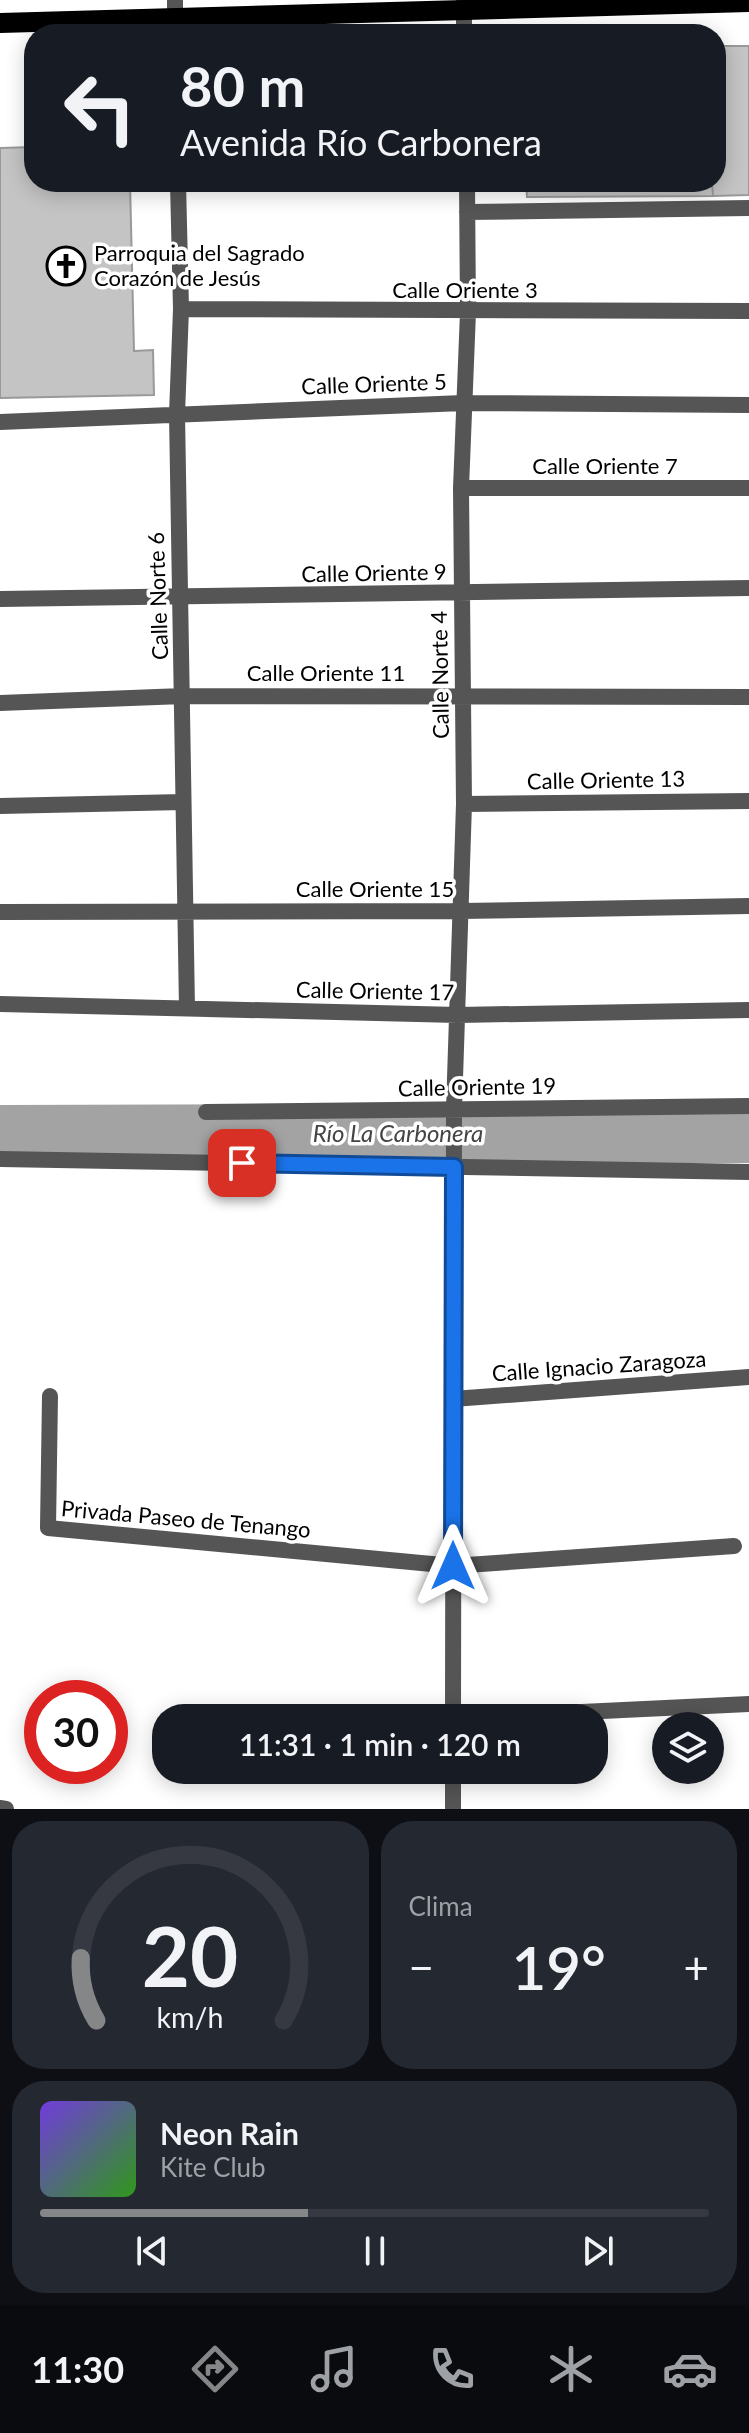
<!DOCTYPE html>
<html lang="es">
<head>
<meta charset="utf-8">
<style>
	body { margin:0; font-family:Lato,sans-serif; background:#242831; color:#f1f3f6; height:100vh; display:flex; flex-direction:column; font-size:30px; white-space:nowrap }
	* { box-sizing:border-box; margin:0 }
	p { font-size:26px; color:#9ea1a6 }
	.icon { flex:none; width:44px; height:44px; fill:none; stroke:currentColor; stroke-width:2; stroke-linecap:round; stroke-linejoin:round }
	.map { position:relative; height:1809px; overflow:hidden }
	.drawer { display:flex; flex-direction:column; gap:12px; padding:12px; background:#0d0f14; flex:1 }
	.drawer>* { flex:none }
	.banner { position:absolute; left:24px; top:24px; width:702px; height:168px; border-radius:32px; box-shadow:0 4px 20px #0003; background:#171b24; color:#f1f3f6; overflow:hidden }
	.controls { position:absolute; left:652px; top:1712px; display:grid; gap:16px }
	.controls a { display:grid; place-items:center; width:72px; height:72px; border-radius:50%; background:#171b24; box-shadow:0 4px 20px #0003; font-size:40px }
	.speed { position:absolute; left:24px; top:1680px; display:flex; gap:16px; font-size:40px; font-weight:700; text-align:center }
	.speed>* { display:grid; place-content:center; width:104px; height:104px; border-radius:50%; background:#171b24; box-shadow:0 4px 20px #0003; line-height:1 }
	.speed .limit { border:12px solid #d22; background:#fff; color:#111 }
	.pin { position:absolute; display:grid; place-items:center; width:68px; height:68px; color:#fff; margin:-34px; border-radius:16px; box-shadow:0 4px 12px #0006 }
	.me { position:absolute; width:88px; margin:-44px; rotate:0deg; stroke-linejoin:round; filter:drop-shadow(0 0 6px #0008) }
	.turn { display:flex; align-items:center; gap:28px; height:168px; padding:0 24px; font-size:36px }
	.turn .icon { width:104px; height:104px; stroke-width:2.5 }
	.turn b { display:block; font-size:56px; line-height:68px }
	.big { font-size:60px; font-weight:600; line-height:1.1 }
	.drawer .widget { flex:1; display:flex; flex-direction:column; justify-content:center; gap:12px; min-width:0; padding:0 28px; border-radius:32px; background:#242831 }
	.drawer .dial { align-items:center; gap:0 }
	.dial svg { height:208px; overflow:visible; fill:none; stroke:#363941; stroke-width:7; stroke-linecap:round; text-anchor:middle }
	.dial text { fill:#f1f3f6; stroke:none }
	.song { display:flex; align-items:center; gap:24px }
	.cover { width:96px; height:96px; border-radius:12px; background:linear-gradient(135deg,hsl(260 70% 55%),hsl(110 70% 35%)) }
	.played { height:8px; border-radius:4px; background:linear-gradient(90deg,#858687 40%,#363941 40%) }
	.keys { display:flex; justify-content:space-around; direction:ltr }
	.heat { display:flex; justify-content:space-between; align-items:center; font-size:44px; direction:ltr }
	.drawer .tiles { flex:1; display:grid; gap:12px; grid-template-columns:1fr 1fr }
	.widget:last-child { grid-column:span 2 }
	.trip { position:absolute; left:152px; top:1704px; width:456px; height:80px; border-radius:32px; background:#171b24; box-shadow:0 4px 20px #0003; font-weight:600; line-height:80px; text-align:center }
	.dock { display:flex; height:128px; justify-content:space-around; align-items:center; background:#090b0e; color:#9ea1a6 }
	.dock .icon { width:56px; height:56px }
	.dock .selected { color:#858687 }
	.dock b { font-size:36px; color:#f1f3f6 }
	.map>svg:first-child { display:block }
</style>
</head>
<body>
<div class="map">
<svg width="749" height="1809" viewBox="0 0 749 1809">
	<rect width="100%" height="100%" fill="#fff"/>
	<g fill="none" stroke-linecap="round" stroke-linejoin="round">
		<path stroke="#a3a3a3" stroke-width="60" d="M0,1135L749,1133"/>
	</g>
	<path fill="#c4c4c4" stroke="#999" stroke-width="2" d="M716,46H749V195L713,196L712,182H716Z
		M34,147V182H130L134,351L153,350L154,395L0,398V148Z
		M526,182H712L713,196L527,197Z"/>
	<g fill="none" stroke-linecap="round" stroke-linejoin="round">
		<path stroke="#555" stroke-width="16" d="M175,0V34
			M464,0V34
			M178,182L181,309L177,414L187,1008
			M467,212L749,208
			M181,309L749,311
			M0,422L463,403L749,405
			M461,488H749
			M0,599L749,588
			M0,703L183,696L749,697
			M464,804L749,801
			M0,806L183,802
			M0,912L461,911L749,906
			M0,1004L458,1015L749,1010
			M206,1112L749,1106
			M0,1159L749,1172
			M50,1396L48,1528L453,1566L734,1546
			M453,1399L749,1377
			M453,1718L454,1109L464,804L461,488L468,312L467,182
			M454,1718L749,1704
			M453,1770V1809
			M0,1808L6,1809"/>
		<path stroke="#000" stroke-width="20" d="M0,23L749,2"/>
	</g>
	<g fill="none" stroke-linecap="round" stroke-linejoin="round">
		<g stroke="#114b97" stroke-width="20">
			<path id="route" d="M242,1163L454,1167L453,1566"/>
		</g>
		<use href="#route" stroke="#1a73e8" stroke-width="14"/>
	</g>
	<defs>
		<g id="church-ring" transform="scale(2)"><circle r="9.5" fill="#fff" stroke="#000" stroke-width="1.5"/><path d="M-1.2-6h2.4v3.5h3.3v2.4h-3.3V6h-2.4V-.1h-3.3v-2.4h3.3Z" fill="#000"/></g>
	</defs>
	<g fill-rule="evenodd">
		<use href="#church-ring" x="66" y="266"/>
	</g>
	<g text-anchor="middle" stroke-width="7" stroke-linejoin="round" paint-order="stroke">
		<g font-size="22" fill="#000" stroke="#fff" text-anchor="start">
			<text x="94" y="261">Parroquia del Sagrado<tspan x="94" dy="25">Corazón de Jesús</tspan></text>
		</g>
		<g font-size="22" fill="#000" stroke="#fff">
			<text x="465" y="298">Calle Oriente 3</text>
			<text transform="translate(374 384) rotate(-2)" y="8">Calle Oriente 5</text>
			<text x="605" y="474">Calle Oriente 7</text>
			<text transform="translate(374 573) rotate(-1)" y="8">Calle Oriente 9</text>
			<text transform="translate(158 596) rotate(-92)" y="8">Calle Norte 6</text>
			<text x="326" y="681">Calle Oriente 11</text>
			<text transform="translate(440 675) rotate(-91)" y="8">Calle Norte 4</text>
			<text transform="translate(606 780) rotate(-1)" y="8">Calle Oriente 13</text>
			<text x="375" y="897">Calle Oriente 15</text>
			<text transform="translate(375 991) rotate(1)" y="8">Calle Oriente 17</text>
			<text transform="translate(477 1087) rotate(-1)" y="8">Calle Oriente 19</text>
			<text transform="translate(599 1366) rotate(-4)" y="8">Calle Ignacio Zaragoza</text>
			<text transform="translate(186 1519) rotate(5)" y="8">Privada Paseo de Tenango</text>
		</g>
		<g font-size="24" font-style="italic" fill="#444" stroke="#fff">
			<text x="398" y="1142">Río La Carbonera</text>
		</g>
	</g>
</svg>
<div class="controls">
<a><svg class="icon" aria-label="layers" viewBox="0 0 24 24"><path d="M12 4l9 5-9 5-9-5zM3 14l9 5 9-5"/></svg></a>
</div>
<div class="speed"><div class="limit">30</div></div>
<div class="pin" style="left:242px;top:1163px;background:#d93025"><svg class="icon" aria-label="arrive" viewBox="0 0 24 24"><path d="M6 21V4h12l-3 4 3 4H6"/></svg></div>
<svg class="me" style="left:453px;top:1566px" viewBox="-20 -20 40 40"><path d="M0-17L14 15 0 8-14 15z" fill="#1a73e8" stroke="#fff" stroke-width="4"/></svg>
<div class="trip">11:31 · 1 min · 120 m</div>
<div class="banner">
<div class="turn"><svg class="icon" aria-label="left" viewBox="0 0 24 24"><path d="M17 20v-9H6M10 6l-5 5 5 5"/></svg><div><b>80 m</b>Avenida Río Carbonera</div></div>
</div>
</div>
<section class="drawer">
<div class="tiles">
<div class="widget dial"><svg viewBox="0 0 100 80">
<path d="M14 69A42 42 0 1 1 86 69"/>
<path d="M14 69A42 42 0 0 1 8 45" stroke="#858687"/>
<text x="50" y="56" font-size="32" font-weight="700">20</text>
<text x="50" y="72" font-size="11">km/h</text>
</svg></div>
<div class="widget"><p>Clima</p>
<div class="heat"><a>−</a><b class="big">19°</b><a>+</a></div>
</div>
<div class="widget">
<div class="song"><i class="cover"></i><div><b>Neon Rain</b><p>Kite Club</p></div></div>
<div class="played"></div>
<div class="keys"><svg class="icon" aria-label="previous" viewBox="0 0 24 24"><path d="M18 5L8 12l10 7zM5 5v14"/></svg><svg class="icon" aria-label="pause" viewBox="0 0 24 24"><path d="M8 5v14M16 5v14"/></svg><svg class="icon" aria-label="next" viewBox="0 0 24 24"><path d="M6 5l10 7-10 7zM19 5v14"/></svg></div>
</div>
</div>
</section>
<nav class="dock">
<b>11:30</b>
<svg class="icon selected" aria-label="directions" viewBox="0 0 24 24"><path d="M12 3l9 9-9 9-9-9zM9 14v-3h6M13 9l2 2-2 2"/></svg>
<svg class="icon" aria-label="music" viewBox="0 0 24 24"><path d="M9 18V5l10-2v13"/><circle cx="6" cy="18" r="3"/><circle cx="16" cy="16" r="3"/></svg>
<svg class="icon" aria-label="phone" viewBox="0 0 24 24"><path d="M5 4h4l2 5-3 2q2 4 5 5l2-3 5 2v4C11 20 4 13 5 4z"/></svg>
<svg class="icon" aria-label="climate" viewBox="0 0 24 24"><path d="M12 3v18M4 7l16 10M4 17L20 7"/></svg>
<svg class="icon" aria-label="car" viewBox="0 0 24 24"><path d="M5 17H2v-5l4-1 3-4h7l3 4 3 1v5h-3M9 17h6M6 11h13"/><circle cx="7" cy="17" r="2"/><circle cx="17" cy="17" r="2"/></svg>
</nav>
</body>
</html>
